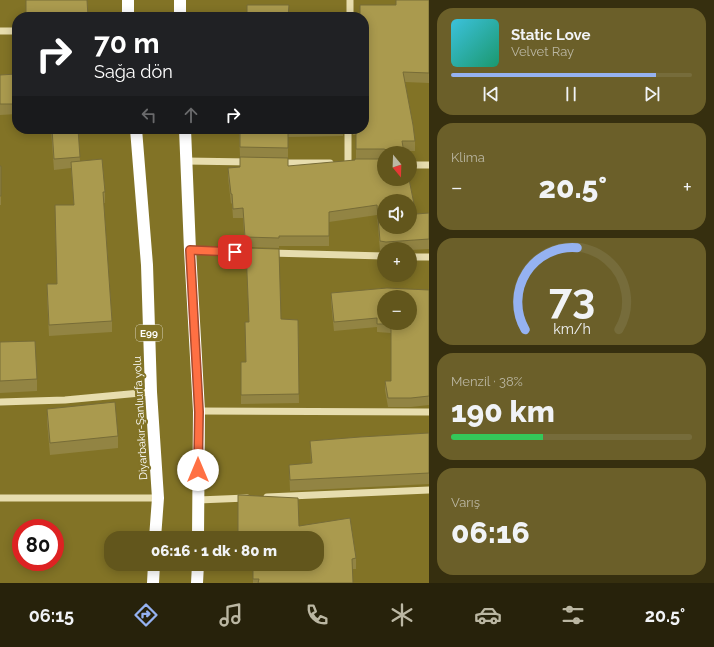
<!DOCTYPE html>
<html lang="tr">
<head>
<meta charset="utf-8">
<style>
	body { margin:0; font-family:Raleway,sans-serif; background:#6b5f29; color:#f1f3f6; height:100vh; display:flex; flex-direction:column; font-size:15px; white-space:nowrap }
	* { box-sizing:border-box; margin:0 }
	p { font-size:13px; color:#bbb7a3 }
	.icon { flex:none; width:22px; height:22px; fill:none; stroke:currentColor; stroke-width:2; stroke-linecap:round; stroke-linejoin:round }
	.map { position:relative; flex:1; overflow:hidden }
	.details { display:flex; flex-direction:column; gap:8px; padding:8px; background:#362f0f; width:285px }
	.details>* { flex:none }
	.hud { position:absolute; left:12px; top:12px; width:357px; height:122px; border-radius:16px; box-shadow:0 2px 10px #0003; background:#202124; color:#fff; overflow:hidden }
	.needle { width:26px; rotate:161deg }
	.controls { position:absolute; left:377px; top:146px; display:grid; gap:8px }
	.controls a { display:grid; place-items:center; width:40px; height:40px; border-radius:50%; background:#62561c; box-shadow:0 2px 10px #0003; font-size:20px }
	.speed { position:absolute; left:12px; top:519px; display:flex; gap:8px; font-size:20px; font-weight:700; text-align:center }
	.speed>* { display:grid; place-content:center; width:52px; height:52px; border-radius:50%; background:#62561c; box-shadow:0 2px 10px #0003; line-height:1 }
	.speed .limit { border:6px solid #d22; background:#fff; color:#111 }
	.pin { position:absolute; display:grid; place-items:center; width:34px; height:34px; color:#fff; margin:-17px; border-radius:8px; box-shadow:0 2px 6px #0006 }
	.me { position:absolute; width:44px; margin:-22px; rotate:0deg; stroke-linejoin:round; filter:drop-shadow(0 0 3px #0008) }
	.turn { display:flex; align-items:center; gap:14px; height:84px; padding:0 16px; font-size:18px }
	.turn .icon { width:52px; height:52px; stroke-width:2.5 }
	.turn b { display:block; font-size:28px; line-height:34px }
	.lanes { display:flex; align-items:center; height:38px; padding:0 16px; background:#0003; justify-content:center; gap:20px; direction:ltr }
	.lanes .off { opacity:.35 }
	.big { font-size:30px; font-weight:800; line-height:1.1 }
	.details .card { flex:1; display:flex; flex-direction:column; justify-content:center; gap:6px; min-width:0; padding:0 14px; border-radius:16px; background:#6b5f29 }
	.details .dial { align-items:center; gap:0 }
	.dial svg { height:104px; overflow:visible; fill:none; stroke:#766c3b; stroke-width:7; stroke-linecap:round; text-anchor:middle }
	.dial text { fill:#f1f3f6; stroke:none }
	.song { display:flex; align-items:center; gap:12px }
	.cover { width:48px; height:48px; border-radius:6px; background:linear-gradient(135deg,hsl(190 70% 55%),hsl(160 70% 35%)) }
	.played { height:4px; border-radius:2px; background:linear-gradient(90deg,#95b2f1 85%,#766c3b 85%) }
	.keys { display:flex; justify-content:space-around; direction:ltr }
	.heat { display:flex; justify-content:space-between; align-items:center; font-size:22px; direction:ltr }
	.charge { height:6px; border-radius:3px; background:linear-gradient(90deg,#34c759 38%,#766c3b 0) }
	.trip { position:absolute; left:104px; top:531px; width:220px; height:40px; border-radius:16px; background:#62561c; box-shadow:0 2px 10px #0003; font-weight:800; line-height:40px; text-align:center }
	.dock { display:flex; height:64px; justify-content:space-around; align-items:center; background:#27220b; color:#bbb7a3 }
	.dock .icon { width:28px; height:28px }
	.dock .current { color:#95b2f1 }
	.dock b { font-size:18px; color:#f1f3f6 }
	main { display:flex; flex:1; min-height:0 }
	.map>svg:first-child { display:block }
</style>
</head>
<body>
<main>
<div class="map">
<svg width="429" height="583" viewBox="0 0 429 583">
	<rect width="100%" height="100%" fill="#827326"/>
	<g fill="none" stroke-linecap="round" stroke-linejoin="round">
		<path stroke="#e7ddae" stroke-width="7" d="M350,17V0
			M0,31H17
			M186,161L250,162
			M280,163H330
			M348,164V129
			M410,165H429
			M190,250L256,252
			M270,253L384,256
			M410,257H429
			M0,402L65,400L151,392
			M199,411L429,412
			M267,497L429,490
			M0,498H158
			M198,500L247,498"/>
		<path stroke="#fff" stroke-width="12" d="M128,0V17
			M180,0V17
			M136,129L147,265L151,392L158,498L155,538
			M185,129L190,250L199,411L198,538
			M153,583L154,564
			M197,583L198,564"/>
	</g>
	<path fill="#928443" d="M429,0V83L405,82L415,141V151H404V153H384V159H356V135H353V129H364L396,5Z
		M17,74V114L0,115V75Z
		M51,129H78L80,161L105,192V203H103L112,321V332L49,336L47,296V284H57L74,205L71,168L54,170Z
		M239,129H343V136L288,137V158L240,157Z
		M0,166H1V205H0Z
		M288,166L416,214L429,213V249L410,250V249H384V251H380L377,215L329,222V246H279V248L245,247L243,218H233L232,203L231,204L228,177V168Z
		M429,290V405L411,407H388L385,390V381H391V333L377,332V327L334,331L331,302V293Z
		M281,319L298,320L299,403L241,404V362H246Z
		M0,342L37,379V391L0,393Z
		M47,409L118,436V448L50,455L47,421Z
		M429,433V484L290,491L289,465L311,463L310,441Z
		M238,495L299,526L356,558V569H352L353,583H253V564L317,538H238Z"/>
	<path fill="#aa9a4e" stroke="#776c37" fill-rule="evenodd" d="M26,0H87L88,17H26Z
		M396,0H429V73L403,72L413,125L415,141H402L404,153H388L387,150L384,149H356V129H364V17H360V5H396Z
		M247,5H289L288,17H247Z
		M17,74V104H0V75Z
		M52,129H78L80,157L54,159Z
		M240,129H288V148L240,147Z
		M240,157L288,158V166L355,160V159H384V179H409L416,214L429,213V239L386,242L380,241L377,205L329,212V236H279V238L245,237L243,208L233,209L232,194H231L228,168L240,167ZM384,201H410V227H384Z
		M102,159L105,192H103L112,321L49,325L47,284H57L55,205H74L71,162Z
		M0,166H1V196H0Z
		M246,248L279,249L281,319L298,320L299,394L241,395V362H246L245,322H249Z
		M387,288L429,290V396L411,398H388L385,381H391V324H377V318L334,322L331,293ZM384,297H410V323H384Z
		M35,341L37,379L0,381V342Z
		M115,402L118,436L50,443L47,409Z
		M429,433V473L290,480L289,465L312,463L310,441L360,437Z
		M238,495L298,498L299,526L350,518L356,558L352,559L353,583H258L259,579H253V564H317V538H238Z"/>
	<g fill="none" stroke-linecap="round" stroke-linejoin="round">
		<g stroke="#a6492c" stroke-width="10">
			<path id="route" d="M198,470L199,412L190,250L235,252"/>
		</g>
		<use href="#route" stroke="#ff7043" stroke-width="7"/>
	</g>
	<g text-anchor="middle" stroke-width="4" stroke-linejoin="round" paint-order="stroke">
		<rect fill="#827326" stroke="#dad5be" stroke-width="1" x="136" y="325" width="26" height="16" rx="3"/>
		<g font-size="10" font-weight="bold" fill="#fff">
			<text x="149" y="337">E99</text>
		</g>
		<g font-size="11" fill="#fff" stroke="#827326">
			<text transform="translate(140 418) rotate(-93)" y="4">Diyarbakır-Şanlıurfa yolu</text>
		</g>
	</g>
</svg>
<div class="controls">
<a><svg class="needle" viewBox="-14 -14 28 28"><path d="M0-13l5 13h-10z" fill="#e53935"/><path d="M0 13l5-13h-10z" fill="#bbb7a3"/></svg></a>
<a><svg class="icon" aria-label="sound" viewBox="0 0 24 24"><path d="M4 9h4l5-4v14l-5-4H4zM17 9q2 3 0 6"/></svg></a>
<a>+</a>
<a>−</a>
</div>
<div class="speed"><div class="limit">80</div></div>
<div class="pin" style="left:235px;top:252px;background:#d93025"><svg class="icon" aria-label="arrive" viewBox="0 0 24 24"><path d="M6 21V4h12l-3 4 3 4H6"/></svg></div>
<svg class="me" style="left:198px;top:470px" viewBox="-20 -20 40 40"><circle r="19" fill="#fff"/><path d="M0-13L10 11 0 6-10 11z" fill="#ff7043"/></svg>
<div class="trip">06:16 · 1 dk · 80 m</div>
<div class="hud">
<div class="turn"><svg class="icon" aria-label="right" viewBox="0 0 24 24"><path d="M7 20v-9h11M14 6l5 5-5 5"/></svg><div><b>70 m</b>Sağa dön</div></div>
<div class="lanes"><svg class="icon off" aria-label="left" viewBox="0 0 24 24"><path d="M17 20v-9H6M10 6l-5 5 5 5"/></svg><svg class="icon off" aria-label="ahead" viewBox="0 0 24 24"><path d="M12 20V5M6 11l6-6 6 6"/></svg><svg class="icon" aria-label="right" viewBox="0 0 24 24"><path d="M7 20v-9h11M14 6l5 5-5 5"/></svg></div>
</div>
</div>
<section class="details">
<div class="card">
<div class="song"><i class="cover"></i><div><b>Static Love</b><p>Velvet Ray</p></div></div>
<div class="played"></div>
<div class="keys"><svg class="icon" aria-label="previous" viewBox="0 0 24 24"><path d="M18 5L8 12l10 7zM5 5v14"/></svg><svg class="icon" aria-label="pause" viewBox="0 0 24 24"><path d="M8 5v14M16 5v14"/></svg><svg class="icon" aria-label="next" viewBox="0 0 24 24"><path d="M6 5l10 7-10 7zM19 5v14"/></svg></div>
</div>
<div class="card"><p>Klima</p>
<div class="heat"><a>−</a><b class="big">20.5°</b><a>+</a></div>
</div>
<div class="card dial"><svg viewBox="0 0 100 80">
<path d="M14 69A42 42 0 1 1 86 69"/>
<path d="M14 69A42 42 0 0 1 54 6" stroke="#95b2f1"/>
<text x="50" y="56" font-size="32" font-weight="700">73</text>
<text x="50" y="72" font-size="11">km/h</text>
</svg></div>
<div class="card"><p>Menzil · 38%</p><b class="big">190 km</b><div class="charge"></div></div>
<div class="card"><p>Varış</p><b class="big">06:16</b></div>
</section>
</main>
<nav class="dock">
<b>06:15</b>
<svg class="icon current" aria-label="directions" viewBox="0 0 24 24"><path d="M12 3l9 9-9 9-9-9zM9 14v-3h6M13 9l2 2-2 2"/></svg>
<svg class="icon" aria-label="music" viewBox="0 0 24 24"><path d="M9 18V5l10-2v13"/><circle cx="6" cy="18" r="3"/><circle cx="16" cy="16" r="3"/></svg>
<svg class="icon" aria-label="phone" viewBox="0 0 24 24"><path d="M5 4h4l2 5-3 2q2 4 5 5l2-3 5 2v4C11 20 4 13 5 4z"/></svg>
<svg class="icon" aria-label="climate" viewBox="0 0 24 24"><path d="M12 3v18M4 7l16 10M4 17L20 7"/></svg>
<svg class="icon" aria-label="car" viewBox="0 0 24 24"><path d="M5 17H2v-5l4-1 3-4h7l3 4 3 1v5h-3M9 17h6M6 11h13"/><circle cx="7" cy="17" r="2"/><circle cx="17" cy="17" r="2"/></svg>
<svg class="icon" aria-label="filters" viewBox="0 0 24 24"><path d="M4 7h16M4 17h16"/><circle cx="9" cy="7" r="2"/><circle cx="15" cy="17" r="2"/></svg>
<b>20.5°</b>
</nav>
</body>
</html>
